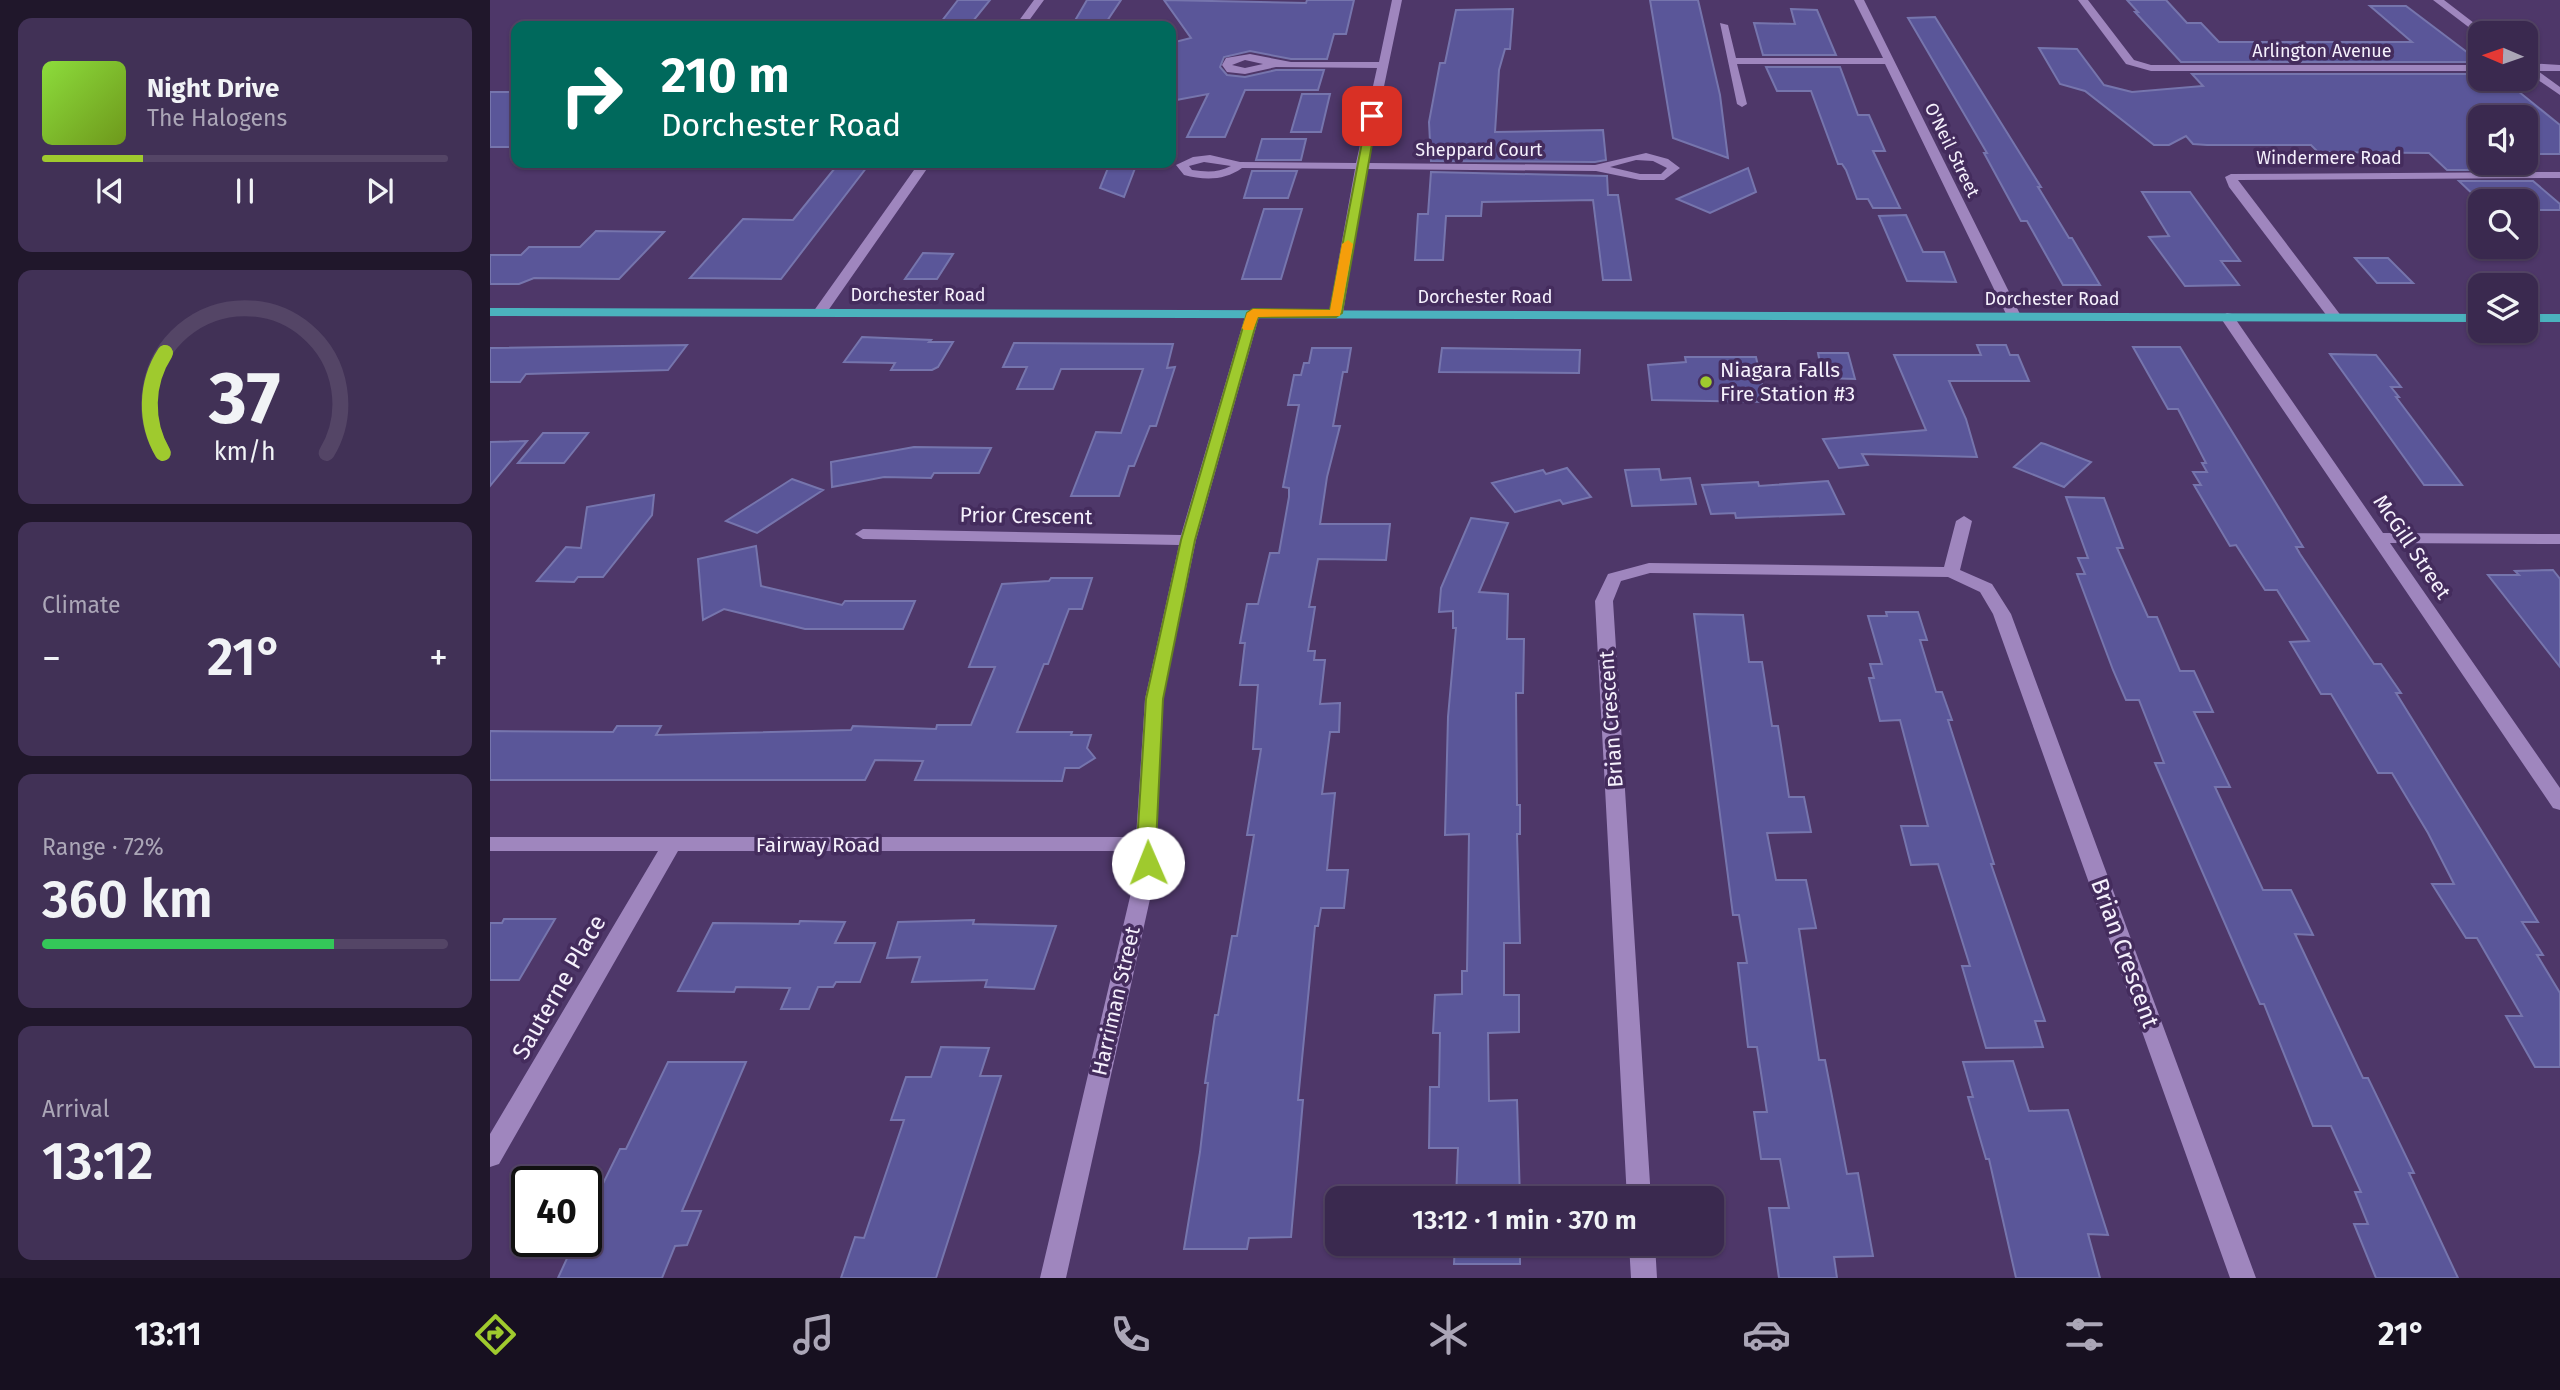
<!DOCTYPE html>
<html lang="en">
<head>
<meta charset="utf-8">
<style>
	body { margin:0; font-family:"Fira Sans",sans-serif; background:#413156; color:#f1f3f6; height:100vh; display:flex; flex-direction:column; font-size:26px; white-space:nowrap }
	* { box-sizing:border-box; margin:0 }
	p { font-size:23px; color:#aba6b7 }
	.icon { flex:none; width:38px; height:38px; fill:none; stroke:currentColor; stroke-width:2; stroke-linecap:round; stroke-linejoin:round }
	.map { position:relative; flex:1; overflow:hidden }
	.sheet { display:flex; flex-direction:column; gap:18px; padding:18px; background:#20172b; width:490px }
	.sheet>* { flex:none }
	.guide { position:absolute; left:21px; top:21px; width:665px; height:147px; border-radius:14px; box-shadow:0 2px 5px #0004,0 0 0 2px #544566; background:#00695c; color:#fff; overflow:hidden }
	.needle { width:46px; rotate:272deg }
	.controls { position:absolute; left:1978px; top:21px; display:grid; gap:14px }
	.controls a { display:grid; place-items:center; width:70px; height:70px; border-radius:14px; background:#3a294f; box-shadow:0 2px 5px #0004,0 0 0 2px #544566; font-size:35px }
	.speed { position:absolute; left:21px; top:1166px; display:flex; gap:14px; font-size:35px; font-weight:700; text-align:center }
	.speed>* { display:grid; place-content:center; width:91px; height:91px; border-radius:50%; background:#3a294f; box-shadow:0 2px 5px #0004,0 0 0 2px #544566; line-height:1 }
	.speed .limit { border:4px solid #111; border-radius:10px; background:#fff; color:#111 }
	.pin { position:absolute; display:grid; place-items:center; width:60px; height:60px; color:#fff; margin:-30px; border-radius:14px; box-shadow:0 4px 10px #0006 }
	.me { position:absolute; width:77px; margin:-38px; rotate:359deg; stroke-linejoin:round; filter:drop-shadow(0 0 5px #0008) }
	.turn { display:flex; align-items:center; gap:24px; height:147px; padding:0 35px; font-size:32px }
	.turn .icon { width:91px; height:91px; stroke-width:2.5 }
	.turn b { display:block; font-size:49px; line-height:60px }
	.big { font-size:52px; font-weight:600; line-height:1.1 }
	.sheet .tile { flex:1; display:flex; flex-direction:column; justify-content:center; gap:10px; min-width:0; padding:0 24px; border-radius:14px; background:#413156 }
	.sheet .dial { align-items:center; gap:0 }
	.dial svg { height:182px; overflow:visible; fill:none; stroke:#544566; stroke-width:7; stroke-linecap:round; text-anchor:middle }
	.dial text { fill:#f1f3f6; stroke:none }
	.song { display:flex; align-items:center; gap:21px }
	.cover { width:84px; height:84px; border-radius:10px; background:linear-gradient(135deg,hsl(90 70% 55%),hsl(80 70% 35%)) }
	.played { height:7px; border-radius:4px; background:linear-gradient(90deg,#9fca2e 25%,#544566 25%) }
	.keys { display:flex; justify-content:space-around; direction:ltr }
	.heat { display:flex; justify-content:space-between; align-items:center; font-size:38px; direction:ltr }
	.charge { height:10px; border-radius:5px; background:linear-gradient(90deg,#34c759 72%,#544566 0) }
	.trip { position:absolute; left:835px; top:1186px; width:399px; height:70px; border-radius:14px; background:#3a294f; box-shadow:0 2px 5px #0004,0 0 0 2px #544566; font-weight:600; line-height:70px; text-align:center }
	.tabs { display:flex; height:112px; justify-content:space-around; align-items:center; background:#171020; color:#aba6b7 }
	.tabs .icon { width:49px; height:49px }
	.tabs .selected { color:#9fca2e }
	.tabs b { font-size:32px; color:#f1f3f6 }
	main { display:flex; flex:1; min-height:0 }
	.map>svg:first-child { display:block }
</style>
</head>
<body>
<main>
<section class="sheet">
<div class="tile">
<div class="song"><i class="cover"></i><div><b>Night Drive</b><p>The Halogens</p></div></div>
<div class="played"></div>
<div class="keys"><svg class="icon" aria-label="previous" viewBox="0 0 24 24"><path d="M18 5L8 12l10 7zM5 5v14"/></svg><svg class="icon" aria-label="pause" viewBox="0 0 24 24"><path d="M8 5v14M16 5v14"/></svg><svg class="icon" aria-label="next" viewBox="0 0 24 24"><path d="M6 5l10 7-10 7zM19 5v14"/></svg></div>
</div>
<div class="tile dial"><svg viewBox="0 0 100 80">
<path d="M14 69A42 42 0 1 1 86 69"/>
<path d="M14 69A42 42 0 0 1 15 25" stroke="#9fca2e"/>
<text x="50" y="56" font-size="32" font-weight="700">37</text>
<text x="50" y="72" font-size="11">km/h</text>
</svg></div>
<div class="tile"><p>Climate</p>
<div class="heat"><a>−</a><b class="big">21°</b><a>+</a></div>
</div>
<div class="tile"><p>Range · 72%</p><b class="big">360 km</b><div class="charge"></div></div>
<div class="tile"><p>Arrival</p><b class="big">13:12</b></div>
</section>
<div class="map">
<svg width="2070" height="1278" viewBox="0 0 2070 1278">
	<rect width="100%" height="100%" fill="#4e3769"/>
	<path fill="#5a5699" stroke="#7675ad" stroke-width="2" d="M468,0H500L479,26H448Z
		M597,0H631L615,24H583Z
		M674,0L816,3L817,0H864L856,34H844L837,59H801L760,51L734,57L730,67L737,75L755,77L786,70H834L828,90H755L735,137H697L718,94L681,101V43L701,38Z
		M1160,0H1208L1230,95L1238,158L1183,138Z
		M1637,0H1676L1697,23H1711L1729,42H1922L1880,6H1916L1990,62H1691L1645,12H1648Z
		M1023,9L1020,49H1015L1009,70L1005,132L1113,130L1116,160L1105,162L941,161L939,122L950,63H955L966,10Z
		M1301,9L1327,10L1346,55H1273L1264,23L1305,24Z
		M1445,17L1551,187H1548L1579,238H1582L1610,285H1573L1537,221H1531L1494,153H1497L1418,18Z
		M1549,48L1587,49L1614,85L1642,92L1713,86L1702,74H1990V79H2013L2070,125V154H2035V117H1990V163H2022L2030,170H1957L1939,153L1828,152L1821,145H1717L1703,144L1696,136L1679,145H1664L1595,91L1570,84Z
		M1276,67H1350L1368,115H1379L1395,151H1383L1410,208H1383L1378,199H1367L1356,170L1352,164H1348L1321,91H1287Z
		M0,92H26V147H0Z
		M812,94H840L831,132H801Z
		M772,139H816L811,160H766Z
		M349,163H380L291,279L200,278L253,219L303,220Z
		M620,163H647L634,197L610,188Z
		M1258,168L1266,192L1220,213L1187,199Z
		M762,171H807L798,198H754Z
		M941,172L1117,176L1118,195H1128L1141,280H1113L1103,200L992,202L991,216H956L953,260H925L928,214H938Z
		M1969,181H2043L2070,204V210H2036L2035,201H1990Z
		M1652,192H1700L1750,261H1731L1749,285L1695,286L1659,237L1679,236Z
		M774,209H812L791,279H752Z
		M1416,215L1433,252H1454L1466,282L1417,281L1389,216Z
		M106,231L174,232L129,279L44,278L29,284H0V255H31L39,247H90Z
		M433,253L463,254L447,279H415Z
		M1865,258H1898L1923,283H1887Z
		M372,337L441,340L439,342H463L448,367L442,370H401L405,363L354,362Z
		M524,343L683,344L677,368L685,367L666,426H660L644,466H639L629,496H581L606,432L631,433L653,369H571L563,389H527L537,367H513Z
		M197,345L178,370L36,374L30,382H0V348Z
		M1487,345H1516L1520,355H1528L1539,381H1459L1476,419L1487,457L1372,454L1378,465L1349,468L1333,439L1436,430L1404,355H1491Z
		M1643,347H1690L1813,547H1806L1810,554L1884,664H1891L1911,693H1906L2048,922H2032L2053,955H2047L2070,993V1067H2045L2016,1016H2032L1987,938H1976L1942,884H1964L1938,833L1902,773H1888L1841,694H1831L1800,642L1819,641L1787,590H1775L1746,545L1740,546L1704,485H1711L1703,472H1717L1712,463H1716L1688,409H1678Z
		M822,348H861L857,372H853L843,426H850L837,477L830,524H900L896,560L828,559L819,607H825L818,651H825L824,660H835L830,704L850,703L849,732H840L832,794L845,793L837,870H858L854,908H831L828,926H825L808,1100H813L801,1237L759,1238L757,1249H694L710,1152L718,1083H715L725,1015H728L742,936H747L764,835H757L771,749H763L768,685H750L755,643H750L757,604H768L780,553H789L799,497V488L793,487L809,405H798L804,375H811L814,363H819Z
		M952,348L1090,350L1089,373L949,372Z
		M1328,353H1358L1365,379L1333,378Z
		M1840,354L1886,355L1911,387H1901L1909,397H1906L1972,485H1934Z
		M1195,357H1266L1276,402L1162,400L1158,365L1196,362Z
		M53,433H98L74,463H28Z
		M37,441L0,486V442Z
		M1551,443L1555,444L1601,462L1574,487L1524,467Z
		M424,447L501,448L489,473H444L441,478L394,477L342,487L341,462Z
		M1077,468L1101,497L1073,504L1070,500L1025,512L1002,483L1053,470L1056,474Z
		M1169,469L1171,480L1200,478L1206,504L1142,506L1135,470Z
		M302,479L333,490L267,533L236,521Z
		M1338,481L1354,514L1246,518L1245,513L1221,514L1212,485L1268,482L1269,486Z
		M164,495L162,515L113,577H88L84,582L47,581L76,547L91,548L97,507Z
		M1576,497L1614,498L1633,548H1627L1658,617H1667L1690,671H1704L1723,712H1704L1740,787H1725L1773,890H1801L1823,935L1805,934L1873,1078H1878L1924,1173H1919L1968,1278H1886L1864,1224H1878L1865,1192H1871L1841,1126H1823L1774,1004H1770L1665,763H1674L1649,700H1636L1623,670L1587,574H1595L1588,558H1598Z
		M981,518L1018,523L989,592L1018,594L1017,639H1034L1033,693H1026L1027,805H1030V834H1027L1030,943H1014V995H1029V1032L998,1033L999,1101L1027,1100L1030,1199H966L968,1148H939L940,1087H949L950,1033H943L945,995L972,994V971H977L979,834L955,835L958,717L966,628H963V611L949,612L951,588Z
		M266,546L271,586L352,605L355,601H425L413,629H315L234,609L213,620L208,559Z
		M2063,570L2070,579V667L1998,575H2029L2025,571Z
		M561,578H602L592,609H579L558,664H554L527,732H582L581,735H601L597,748L605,758L589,768H575L572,781L425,780L433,761L385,760L375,780H0V731L123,732L127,726H171L166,735L361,730L363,726L446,729L447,725H481L505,667H479L512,584L559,581Z
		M1396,612H1428L1437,640H1430L1446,692H1452L1462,720H1458L1504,864H1501L1555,1021H1545L1553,1047L1496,1048L1472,966H1480L1448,864L1421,865L1411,826H1438L1410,720L1390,721L1379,678H1384L1380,664H1392L1378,616H1397Z
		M1204,614L1253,615L1259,662H1272L1282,726H1288L1299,797H1314L1321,832L1277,833L1286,880H1316L1326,928L1309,929L1329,1060H1335L1357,1174L1368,1173L1383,1256L1344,1257L1347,1278H1289L1279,1208H1299L1290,1159H1271L1264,1112H1277L1267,1047H1258L1248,963H1257L1249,915H1243Z
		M14,919H65L29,980H0V923H12Z
		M484,920L483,924L566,926L544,989L495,987L497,980L422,982L430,957L397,958L408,922Z
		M310,921L355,922L345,943H385L370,982H346L343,987H328L319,1009H291L300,988L246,987L244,992L188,991L223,923L309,924Z
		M451,1047L499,1048L490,1076H511L446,1278H351L365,1237L374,1238L414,1120H401L416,1077H441Z
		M1523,1061L1539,1111L1578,1110L1618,1235L1598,1234L1610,1278H1526L1499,1159H1496L1478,1097H1483L1473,1062Z
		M178,1062H256L192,1211H211L197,1245L185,1246L172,1278H68L85,1241H96V1218L130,1149H136Z
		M965,1244H1030V1264H964Z"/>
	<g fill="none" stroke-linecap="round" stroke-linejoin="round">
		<path fill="#9f86be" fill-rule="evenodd" d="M544,0H554L535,26H525Z
			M902,0H912L878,163L1105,165L1156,153L1178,159L1190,168L1174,180H1150L1106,171L876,169L853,313L851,316H841L839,313L865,169L752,168C734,181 714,180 694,175L686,165L703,157L720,155L750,162L866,163L887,68L786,67L755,74L737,72L732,65L736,58L760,54L801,62H889ZM755,60L773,64L755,68L742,65ZM1146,160L1163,161L1177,168L1171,174H1150L1120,167ZM714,162L741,166C728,173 716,172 702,170L699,166Z
			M1364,0H1374L1531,316L1529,319H1519L1517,316L1395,64H1247L1257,104L1252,107L1247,104L1230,23L1238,25L1246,58H1393Z
			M1588,0H1598L1644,60L1661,65H1990V71H1661L1636,64Z
			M1943,0H1954L1997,33L1989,35Z
			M2035,63L2070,65V71H2048L2070,87V95L2035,71Z
			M429,163H441L335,315H325L323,312Z
			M2070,172V178L1748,180L1852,317L1845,321L1840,320L1739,187L1735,177L1741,174Z
			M763,309L770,313L706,540L673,699L666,844L668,863L576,1278H550L648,863L647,851H188L9,1164L0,1167V1134L168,851H0V837H646L655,699L689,545L373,539L365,534L373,529L691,535L756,313Z
			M1737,313L1742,314L1893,533L2070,534V544L1900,543L2070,788V810L2063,808L1730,317Z
			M1474,516L1482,521L1470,570L1502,584L1521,614L1766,1278H1740L1503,614L1490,592L1458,577L1160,573L1131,581L1123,601L1161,1199H1137L1105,601L1118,574L1159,563L1454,567L1466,521Z
			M1139,1244H1165L1167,1278H1141Z"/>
		<path fill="#4bb2be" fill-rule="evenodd" d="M0,308L1990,314V322L0,316Z
			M2035,314H2070V322H2035Z"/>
	</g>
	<path fill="#9fca2e" stroke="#67831e" stroke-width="2" d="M882,113L887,116L852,313L846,317H768L705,540L673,699L666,844L667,863L665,868H652L647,844L656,699L691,540L757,313L763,309L840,310L877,116Z"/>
	<path fill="#f59e0b" d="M858,240L863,244L850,316L768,317L763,330H754L752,328L757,313L763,309L840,310L852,244Z"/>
	<circle fill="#9fca2e" stroke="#442c5d" stroke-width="2.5" cx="1216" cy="382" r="7"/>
	<g text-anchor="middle" stroke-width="7" stroke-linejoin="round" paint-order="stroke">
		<g font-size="18" fill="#f5f0fc" stroke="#442c5d">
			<text x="1832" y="57">Arlington Avenue</text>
			<text x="989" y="156">Sheppard Court</text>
			<text transform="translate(1462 150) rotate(64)" y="6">O'Neil Street</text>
			<text x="1839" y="164">Windermere Road</text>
			<text x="428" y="301">Dorchester Road</text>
			<text x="995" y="303">Dorchester Road</text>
			<text x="1562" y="305">Dorchester Road</text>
		</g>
		<g font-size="21" fill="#f5f0fc" stroke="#442c5d" text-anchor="start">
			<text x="1230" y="377">Niagara Falls<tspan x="1230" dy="24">Fire Station #3</tspan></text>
		</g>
		<g font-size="21" fill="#f5f0fc" stroke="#442c5d">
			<text transform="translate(536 516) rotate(1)" y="7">Prior Crescent</text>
			<text transform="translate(1922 547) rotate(56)" y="7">McGill Street</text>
			<text transform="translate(1121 719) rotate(-94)" y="7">Brian Crescent</text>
			<text x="328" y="852">Fairway Road</text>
			<text transform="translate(626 1001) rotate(-77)" y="7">Harriman Street</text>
		</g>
		<g font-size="24" fill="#f5f0fc" stroke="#442c5d">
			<text transform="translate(1635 953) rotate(70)" y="8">Brian Crescent</text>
			<text transform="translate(69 987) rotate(-60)" y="8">Sauterne Place</text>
		</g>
	</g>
</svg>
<div class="controls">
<a><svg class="needle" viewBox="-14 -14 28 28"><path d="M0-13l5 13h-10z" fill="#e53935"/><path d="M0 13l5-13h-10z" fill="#aba6b7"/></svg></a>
<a><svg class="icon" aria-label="sound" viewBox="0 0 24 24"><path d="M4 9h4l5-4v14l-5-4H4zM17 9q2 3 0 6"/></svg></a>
<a><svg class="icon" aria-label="search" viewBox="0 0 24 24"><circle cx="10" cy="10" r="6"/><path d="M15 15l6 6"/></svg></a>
<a><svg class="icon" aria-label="layers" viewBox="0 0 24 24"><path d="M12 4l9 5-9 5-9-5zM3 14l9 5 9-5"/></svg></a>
</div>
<div class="speed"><div class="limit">40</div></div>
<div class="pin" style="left:882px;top:116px;background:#d93025"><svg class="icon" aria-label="arrive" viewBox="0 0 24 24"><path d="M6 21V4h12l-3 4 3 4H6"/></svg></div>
<svg class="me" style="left:658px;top:863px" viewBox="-20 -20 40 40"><circle r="19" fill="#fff"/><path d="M0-13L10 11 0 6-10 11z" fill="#9fca2e"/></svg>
<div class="trip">13:12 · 1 min · 370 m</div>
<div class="guide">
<div class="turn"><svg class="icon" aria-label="right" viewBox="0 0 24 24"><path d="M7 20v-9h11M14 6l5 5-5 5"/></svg><div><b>210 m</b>Dorchester Road</div></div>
</div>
</div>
</main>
<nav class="tabs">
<b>13:11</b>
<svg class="icon selected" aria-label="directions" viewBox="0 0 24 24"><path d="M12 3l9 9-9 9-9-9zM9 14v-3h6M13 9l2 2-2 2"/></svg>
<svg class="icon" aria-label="music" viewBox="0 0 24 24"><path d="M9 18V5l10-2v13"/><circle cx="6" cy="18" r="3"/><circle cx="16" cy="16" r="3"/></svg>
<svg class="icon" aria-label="phone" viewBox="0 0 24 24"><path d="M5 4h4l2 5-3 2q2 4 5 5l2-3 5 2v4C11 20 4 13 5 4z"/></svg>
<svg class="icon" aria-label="climate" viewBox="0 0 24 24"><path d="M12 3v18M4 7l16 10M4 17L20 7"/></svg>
<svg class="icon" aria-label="car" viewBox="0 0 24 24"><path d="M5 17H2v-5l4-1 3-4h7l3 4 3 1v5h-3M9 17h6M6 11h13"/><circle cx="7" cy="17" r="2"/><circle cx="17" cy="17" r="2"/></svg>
<svg class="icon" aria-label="filters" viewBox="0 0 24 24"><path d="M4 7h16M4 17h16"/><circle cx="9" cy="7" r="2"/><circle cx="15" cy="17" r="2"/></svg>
<b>21°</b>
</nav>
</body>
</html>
